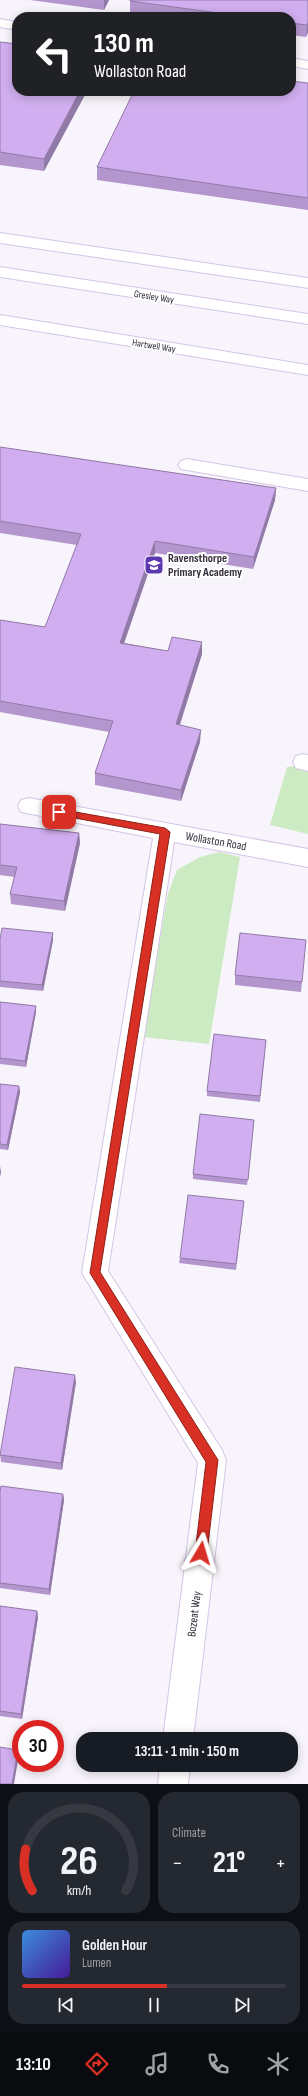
<!DOCTYPE html>
<html lang="en">
<head>
<meta charset="utf-8">
<style>
	body { margin:0; font-family:"Sofia Sans Condensed",sans-serif; background:#242831; color:#f1f3f6; height:100vh; display:flex; flex-direction:column; font-size:15px; white-space:nowrap }
	* { box-sizing:border-box; margin:0 }
	p { font-size:13px; color:#9ea1a6 }
	.icon { flex:none; width:22px; height:22px; fill:none; stroke:currentColor; stroke-width:2; stroke-linecap:round; stroke-linejoin:round }
	.map { position:relative; height:1784px; overflow:hidden }
	.sheet { display:flex; flex-direction:column; gap:8px; padding:8px; background:#0d0f14; flex:1 }
	.sheet>* { flex:none }
	.top-card { position:absolute; left:12px; top:12px; width:284px; height:84px; border-radius:16px; box-shadow:0 2px 10px #0003; background:#202124; color:#fff; overflow:hidden }
	.speed { position:absolute; left:12px; top:1720px; display:flex; gap:8px; font-size:20px; font-weight:700; text-align:center }
	.speed>* { display:grid; place-content:center; width:52px; height:52px; border-radius:50%; background:#171b24; box-shadow:0 2px 10px #0003; line-height:1 }
	.speed .limit { border:6px solid #d22; background:#fff; color:#111 }
	.pin { position:absolute; display:grid; place-items:center; width:34px; height:34px; color:#fff; margin:-17px; border-radius:8px; box-shadow:0 2px 6px #0006 }
	.me { position:absolute; width:44px; margin:-22px; rotate:7deg; stroke-linejoin:round; filter:drop-shadow(0 0 3px #0008) }
	.turn { display:flex; align-items:center; gap:14px; height:84px; padding:0 16px; font-size:18px }
	.turn .icon { width:52px; height:52px; stroke-width:2.5 }
	.turn b { display:block; font-size:28px; line-height:34px }
	.big { font-size:30px; font-weight:700; line-height:1.1 }
	.sheet .tile { flex:1; display:flex; flex-direction:column; justify-content:center; gap:6px; min-width:0; padding:0 14px; border-radius:16px; background:#242831 }
	.sheet .dial { align-items:center; gap:0 }
	.dial svg { height:104px; overflow:visible; fill:none; stroke:#363941; stroke-width:7; stroke-linecap:round; text-anchor:middle }
	.dial text { fill:#f1f3f6; stroke:none }
	.song { display:flex; align-items:center; gap:12px }
	.cover { width:48px; height:48px; border-radius:6px; background:linear-gradient(135deg,hsl(210 70% 55%),hsl(260 70% 35%)) }
	.played { height:4px; border-radius:2px; background:linear-gradient(90deg,#d93025 55%,#363941 55%) }
	.keys { display:flex; justify-content:space-around; direction:ltr }
	.heat { display:flex; justify-content:space-between; align-items:center; font-size:22px; direction:ltr }
	.sheet .tiles { flex:1; display:grid; gap:8px; grid-template-columns:1fr 1fr }
	.tile:last-child { grid-column:span 2 }
	.trip { position:absolute; left:76px; top:1732px; width:222px; height:40px; border-radius:16px; background:#171b24; box-shadow:0 2px 10px #0003; font-weight:700; line-height:40px; text-align:center }
	.tab-bar { display:flex; height:64px; justify-content:space-around; align-items:center; background:#090b0e; color:#9ea1a6 }
	.tab-bar .icon { width:28px; height:28px }
	.tab-bar .current { color:#d93025 }
	.tab-bar b { font-size:18px; color:#f1f3f6 }
	.map>svg:first-child { display:block }
</style>
</head>
<body>
<div class="map">
<svg width="308" height="1784" viewBox="0 0 308 1784">
	<rect width="100%" height="100%" fill="#f8f4fb"/>
	<path fill="#ccebc3" d="M301,765L308,767V834L270,825L287,767Z
		M219,852L240,857L209,1044L143,1037L168,893L177,870L200,857Z"/>
	<g fill="none" stroke-linecap="round" stroke-linejoin="round">
		<g stroke="#d5c4e6" stroke-width="2">
			<path id="service" d="M187,459L308,479V491L181,469L178,465L181,461Z"/>
		</g>
		<g stroke="#d5c4e6" stroke-width="2">
			<path id="minor" d="M0,19L17,22V30L0,27Z
				M291,58L308,61V69L291,66Z
				M303,754L308,755V771L296,768L293,762L296,756Z
				M29,798L308,849V867L174,842L108,1271L222,1450L226,1460L193,1739H163L198,1463L82,1273L153,838L21,812L18,806L21,800Z
				M160,1765H190L188,1784H158Z"/>
		</g>
		<g stroke="#d5c4e6" stroke-width="2">
			<path id="tertiary" d="M0,233L308,278V288L0,243Z
				M0,267L308,314V324L0,277Z
				M0,315L308,365V375L0,325Z"/>
		</g>
		<use href="#service" fill="#fff" fill-rule="evenodd"/>
		<use href="#minor" fill="#fff" fill-rule="evenodd"/>
		<use href="#tertiary" fill="#fff" fill-rule="evenodd"/>
	</g>
	<path fill="#b396ce" d="M30,0H109L104,10Z
		M308,0V32L306,37L291,35V17H158L130,13V1Z
		M0,42L87,91L44,171L0,165Z
		M308,83V210L97,180V167Z
		M0,447L276,488L275,500L253,569L155,553L124,643L168,651L202,642V654L180,725L200,742L181,801L95,785V773L109,732L0,712V620L45,627L77,545L0,533Z
		M0,824L79,833L80,843L65,911L11,904L10,894L14,877L0,875Z
		M53,933V940L43,991L0,987V939Z
		M235,975L302,982L301,992L235,985Z
		M0,1002L36,1006V1012L26,1067L0,1064Z
		M266,1040L260,1102L207,1096V1091Z
		M0,1084L19,1086L20,1092L8,1150L0,1149Z
		M254,1120L247,1185L193,1179V1174Z
		M244,1201L236,1270L179,1263L180,1258Z
		M76,1382L62,1470L1,1462L0,1453Z
		M0,1491L63,1494L64,1500L50,1595L0,1588Z
		M0,1606L37,1611L38,1617L22,1719L0,1716Z"/>
	<path fill="#927aa7" d="M104,0H109L104,10Z
		M308,22V32L306,37L307,25Z
		M80,91H87L44,171V159Z
		M276,488L275,500L253,569L254,557Z
		M155,541V553L120,655V643Z
		M202,642V654L176,736V724Z
		M201,730L200,742L181,801V790Z
		M79,833L80,843L65,911L64,901Z
		M53,933V940L43,991L42,985Z
		M36,1006V1012L26,1067L25,1061Z
		M19,1086L20,1092L8,1150L7,1145Z
		M0,1166L1,1172L0,1177Z
		M75,1375L76,1382L62,1470L61,1463Z
		M63,1494L64,1500L50,1595L49,1589Z
		M37,1611L38,1617L22,1719L21,1714Z
		M18,1750L19,1754L14,1784H12Z"/>
	<path fill="#d0aeef" stroke="#927aa7" d="M130,0H308V22L307,25L291,23V17H247L130,1Z
		M0,42L17,44V91H80L44,159L0,152Z
		M291,81L308,83V198L97,167L134,91H291Z
		M0,447L276,488L254,557L155,541L120,643L168,651L172,637L202,642L176,724L201,730L181,790L95,773L113,721L0,701V620L45,627L81,534L0,521Z
		M0,824L79,833L64,901L10,894L17,867L0,865Z
		M2,928L53,933L42,985L0,981V939Z
		M240,933L306,940L302,982L235,975Z
		M0,1002L36,1006L25,1061L0,1058Z
		M214,1034L266,1040L260,1096L207,1091Z
		M0,1084L19,1086L7,1145L0,1144Z
		M200,1114L254,1120L248,1180L193,1174Z
		M188,1195L244,1201L236,1264L180,1258Z
		M15,1367L75,1375L61,1463L0,1455Z
		M1,1486L63,1494L49,1589L0,1583V1491Z
		M0,1606L37,1611L21,1714L0,1711Z
		M0,1747L18,1750L12,1784H0Z"/>
	<path fill="#d93025" stroke="#8d1f18" d="M59,809L165,828L170,832L100,1272L218,1460L207,1553L205,1557L201,1559L197,1557L195,1553L206,1462L90,1273L160,834L59,815L55,812Z"/>
	<defs>
		<g id="school-square" transform="scale(1)"><rect x="-9" y="-9" width="18" height="18" rx="4" fill="#5c37af" stroke="#fff"/><path d="M0-5L7-2L0 1L-7-2ZM-4 1L0 2.5L4 1V4Q0 6-4 4Z" fill="#fff"/></g>
	</defs>
	<g fill-rule="evenodd">
		<use href="#school-square" x="154" y="565"/>
	</g>
	<g text-anchor="middle" stroke-width="4" stroke-linejoin="round" paint-order="stroke">
		<g font-size="10" fill="#342d3a" stroke="#fff">
			<text transform="translate(154 296) rotate(9)" y="4">Gresley Way</text>
			<text transform="translate(154 345) rotate(9)" y="4">Hartwell Way</text>
		</g>
		<g font-size="12" font-weight="bold" fill="#342d3a" stroke="#fff" text-anchor="start">
			<text x="168" y="562">Ravensthorpe<tspan x="168" dy="14">Primary Academy</tspan></text>
		</g>
		<g font-size="12" fill="#342d3a" stroke="#fff">
			<text transform="translate(216 841) rotate(10)" y="4">Wollaston Road</text>
			<text transform="translate(194 1614) rotate(-83)" y="4">Bozeat Way</text>
		</g>
	</g>
</svg>
<div class="speed"><div class="limit">30</div></div>
<div class="pin" style="left:59px;top:812px;background:#d93025"><svg class="icon" aria-label="arrive" viewBox="0 0 24 24"><path d="M6 21V4h12l-3 4 3 4H6"/></svg></div>
<svg class="me" style="left:201px;top:1553px" viewBox="-20 -20 40 40"><path d="M0-17L14 15 0 8-14 15z" fill="#d93025" stroke="#fff" stroke-width="4"/></svg>
<div class="trip">13:11 · 1 min · 150 m</div>
<div class="top-card">
<div class="turn"><svg class="icon" aria-label="left" viewBox="0 0 24 24"><path d="M17 20v-9H6M10 6l-5 5 5 5"/></svg><div><b>130 m</b>Wollaston Road</div></div>
</div>
</div>
<section class="sheet">
<div class="tiles">
<div class="tile dial"><svg viewBox="0 0 100 80">
<path d="M14 69A42 42 0 1 1 86 69"/>
<path d="M14 69A42 42 0 0 1 9 37" stroke="#d93025"/>
<text x="50" y="56" font-size="32" font-weight="700">26</text>
<text x="50" y="72" font-size="11">km/h</text>
</svg></div>
<div class="tile"><p>Climate</p>
<div class="heat"><a>−</a><b class="big">21°</b><a>+</a></div>
</div>
<div class="tile">
<div class="song"><i class="cover"></i><div><b>Golden Hour</b><p>Lumen</p></div></div>
<div class="played"></div>
<div class="keys"><svg class="icon" aria-label="previous" viewBox="0 0 24 24"><path d="M18 5L8 12l10 7zM5 5v14"/></svg><svg class="icon" aria-label="pause" viewBox="0 0 24 24"><path d="M8 5v14M16 5v14"/></svg><svg class="icon" aria-label="next" viewBox="0 0 24 24"><path d="M6 5l10 7-10 7zM19 5v14"/></svg></div>
</div>
</div>
</section>
<nav class="tab-bar">
<b>13:10</b>
<svg class="icon current" aria-label="directions" viewBox="0 0 24 24"><path d="M12 3l9 9-9 9-9-9zM9 14v-3h6M13 9l2 2-2 2"/></svg>
<svg class="icon" aria-label="music" viewBox="0 0 24 24"><path d="M9 18V5l10-2v13"/><circle cx="6" cy="18" r="3"/><circle cx="16" cy="16" r="3"/></svg>
<svg class="icon" aria-label="phone" viewBox="0 0 24 24"><path d="M5 4h4l2 5-3 2q2 4 5 5l2-3 5 2v4C11 20 4 13 5 4z"/></svg>
<svg class="icon" aria-label="climate" viewBox="0 0 24 24"><path d="M12 3v18M4 7l16 10M4 17L20 7"/></svg>
</nav>
</body>
</html>
